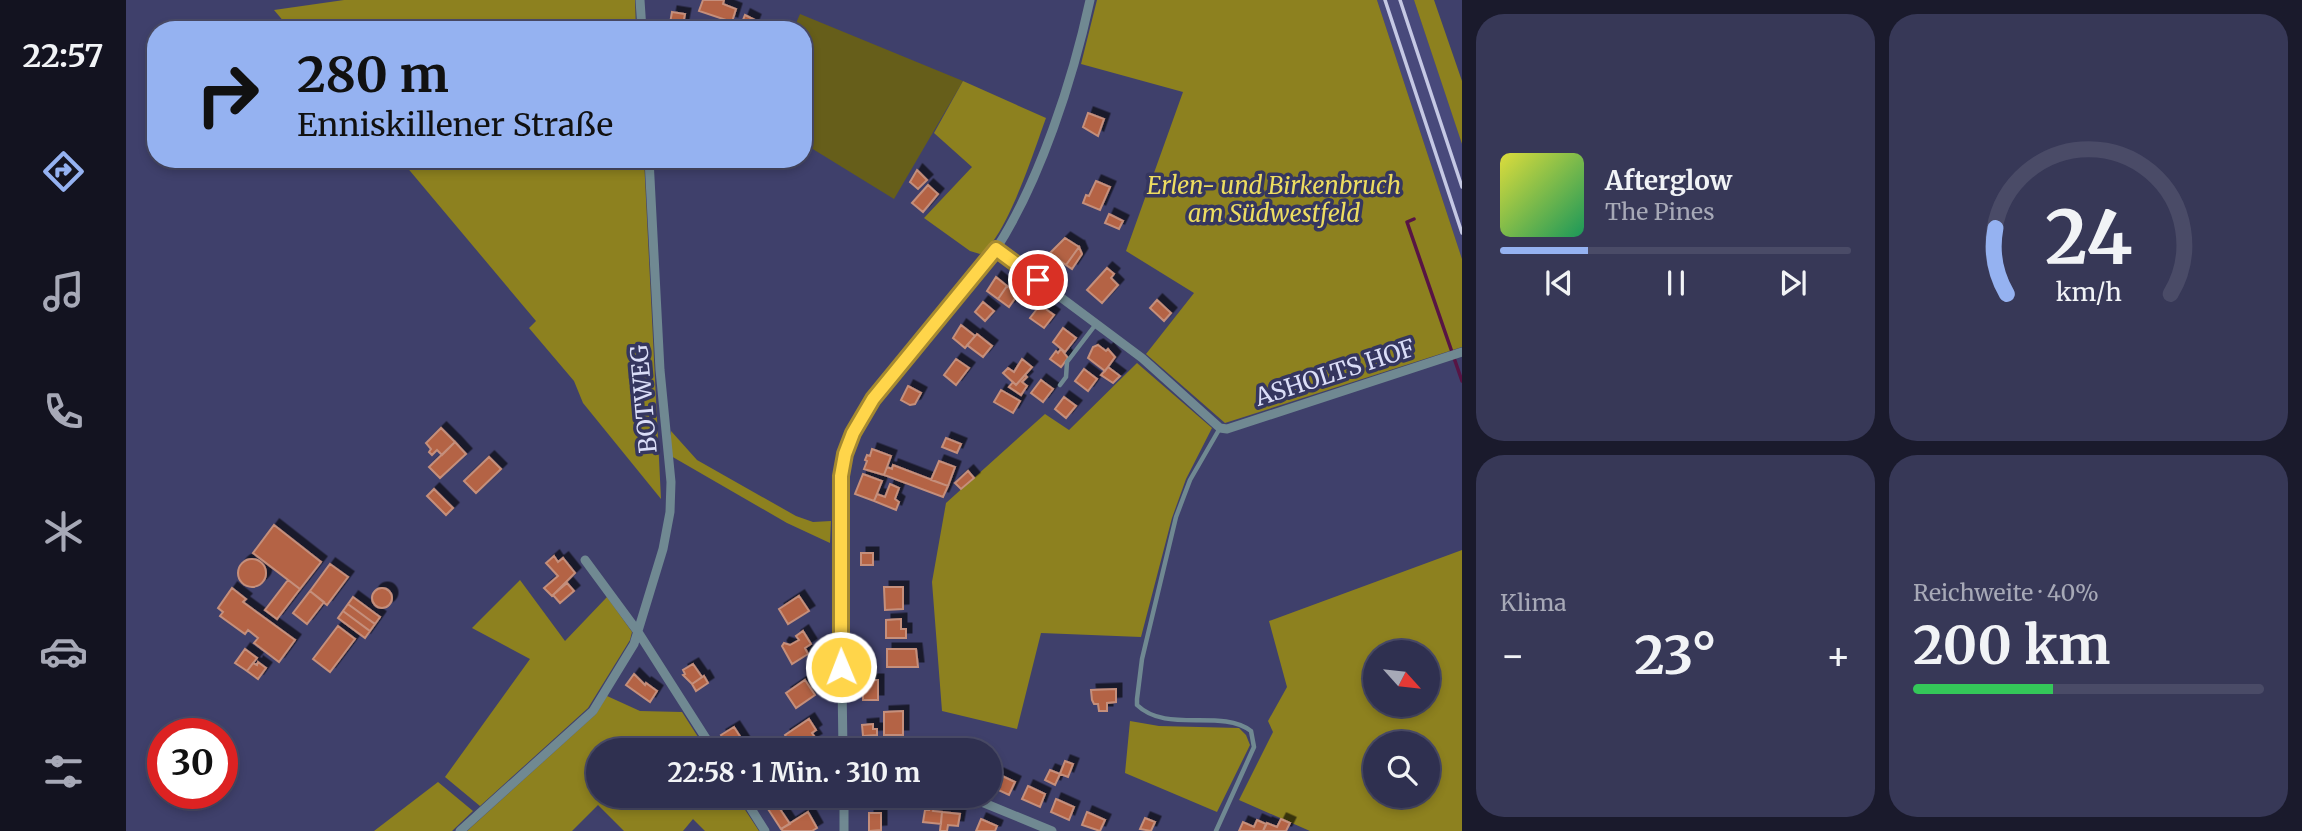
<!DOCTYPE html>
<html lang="de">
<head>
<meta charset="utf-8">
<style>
	body { margin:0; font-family:Merriweather,serif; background:#373857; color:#f1f3f6; height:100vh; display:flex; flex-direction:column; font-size:26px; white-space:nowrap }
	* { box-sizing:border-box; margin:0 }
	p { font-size:23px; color:#a7a9b7 }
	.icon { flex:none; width:38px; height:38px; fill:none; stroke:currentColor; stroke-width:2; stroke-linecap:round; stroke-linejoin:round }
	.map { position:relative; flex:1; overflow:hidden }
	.sheet { display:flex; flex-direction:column; gap:14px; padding:14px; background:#1a1a2c; width:840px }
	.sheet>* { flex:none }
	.top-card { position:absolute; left:21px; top:21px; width:665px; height:147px; border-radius:28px; box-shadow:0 4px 10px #0003,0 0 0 2px #4a4b67; background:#95b2f1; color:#111; overflow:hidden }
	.needle { width:46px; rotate:117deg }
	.controls { position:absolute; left:1237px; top:640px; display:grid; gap:14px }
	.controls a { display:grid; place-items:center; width:77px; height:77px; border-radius:50%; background:#2f3050; box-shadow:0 4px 10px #0003,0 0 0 2px #4a4b67; font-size:35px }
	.speed { position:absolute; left:21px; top:718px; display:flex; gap:14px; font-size:35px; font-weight:700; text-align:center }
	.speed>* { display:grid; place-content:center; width:91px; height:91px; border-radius:50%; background:#2f3050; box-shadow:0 4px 10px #0003,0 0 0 2px #4a4b67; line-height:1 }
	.speed .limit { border:10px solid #d22; background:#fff; color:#111 }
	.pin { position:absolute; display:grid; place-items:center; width:60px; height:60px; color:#fff; margin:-30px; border:4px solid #fff; border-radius:50%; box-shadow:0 2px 7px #0007 }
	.me { position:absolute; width:77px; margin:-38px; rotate:359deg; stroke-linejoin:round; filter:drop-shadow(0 0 5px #0008) }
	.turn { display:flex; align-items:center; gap:24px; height:147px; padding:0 35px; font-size:32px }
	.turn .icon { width:91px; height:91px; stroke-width:2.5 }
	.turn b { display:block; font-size:49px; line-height:60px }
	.big { font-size:52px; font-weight:700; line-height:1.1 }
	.sheet .card { flex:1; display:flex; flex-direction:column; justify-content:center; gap:10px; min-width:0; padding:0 24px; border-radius:28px; background:#373857 }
	.sheet .dial { align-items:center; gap:0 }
	.dial svg { height:182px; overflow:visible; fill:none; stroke:#4a4b67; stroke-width:7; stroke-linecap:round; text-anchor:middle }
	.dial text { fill:#f1f3f6; stroke:none }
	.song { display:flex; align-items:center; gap:21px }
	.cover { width:84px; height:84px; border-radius:10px; background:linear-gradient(135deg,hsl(60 70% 55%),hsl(150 70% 35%)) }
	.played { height:7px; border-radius:4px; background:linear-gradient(90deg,#95b2f1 25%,#4a4b67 25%) }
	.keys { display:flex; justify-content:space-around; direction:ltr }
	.heat { display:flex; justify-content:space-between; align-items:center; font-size:38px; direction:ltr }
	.charge { height:10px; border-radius:5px; background:linear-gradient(90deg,#34c759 40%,#4a4b67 0) }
	.sheet .tiles { flex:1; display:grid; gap:14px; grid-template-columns:repeat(2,1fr) }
	.trip { position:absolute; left:460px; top:738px; width:416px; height:70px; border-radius:35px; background:#2f3050; box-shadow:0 4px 10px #0003,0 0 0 2px #4a4b67; font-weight:700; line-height:70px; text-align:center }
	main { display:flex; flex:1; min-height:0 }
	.menu { display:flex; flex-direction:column; width:126px; justify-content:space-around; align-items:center; background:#131320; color:#a7a9b7 }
	.menu .icon { width:49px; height:49px }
	.menu .selected { color:#95b2f1 }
	.menu b { font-size:32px; color:#f1f3f6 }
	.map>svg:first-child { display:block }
</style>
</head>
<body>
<main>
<nav class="menu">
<b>22:57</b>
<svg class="icon selected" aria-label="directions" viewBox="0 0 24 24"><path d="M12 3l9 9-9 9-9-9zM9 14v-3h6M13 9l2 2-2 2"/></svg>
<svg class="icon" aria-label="music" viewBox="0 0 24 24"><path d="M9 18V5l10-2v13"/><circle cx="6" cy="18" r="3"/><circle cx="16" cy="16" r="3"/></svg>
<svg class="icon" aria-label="phone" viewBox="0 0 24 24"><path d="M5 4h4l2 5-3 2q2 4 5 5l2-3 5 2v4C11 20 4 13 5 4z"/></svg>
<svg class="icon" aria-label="climate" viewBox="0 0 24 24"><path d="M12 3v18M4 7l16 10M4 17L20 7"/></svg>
<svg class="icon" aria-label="car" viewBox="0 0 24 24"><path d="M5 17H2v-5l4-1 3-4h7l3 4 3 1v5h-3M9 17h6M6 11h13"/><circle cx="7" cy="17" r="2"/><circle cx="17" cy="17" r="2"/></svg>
<svg class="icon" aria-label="filters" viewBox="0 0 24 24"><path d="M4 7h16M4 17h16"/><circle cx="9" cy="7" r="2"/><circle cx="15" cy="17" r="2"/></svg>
</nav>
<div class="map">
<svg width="1336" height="831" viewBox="0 0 1336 831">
	<defs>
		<filter id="shadow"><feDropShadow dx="5.5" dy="-5.5" stdDeviation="0" flood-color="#0009"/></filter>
	</defs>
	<rect width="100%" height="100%" fill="#3f406b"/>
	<path fill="#48497b" d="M1251,0H1288L1330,125L1336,144V259Z"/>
	<path fill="#665e1a" d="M674,14L837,81L768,199L677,143V30H667Z"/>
	<path fill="#8d811f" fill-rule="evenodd" d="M218,0H509L510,30H165L148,10Z
		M971,0H1251L1336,259V347L1099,423L1020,354L1068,293L1000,251L1057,92L955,64Z
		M1288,0H1308L1336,81V144Z
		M837,81L920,118C909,148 880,240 854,254L844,251L798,218L846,167L808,133Z
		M274,159H518L535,499L457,403L448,381L403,328L410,321Z
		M1011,363L1086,428L1060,479L1046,518L1015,637L915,633L891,729L816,711L806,582L820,503L919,414L943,430Z
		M545,431L571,460L670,516L687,522L705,521L704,543L661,523L545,456Z
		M1336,550V831H1184L1113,800L1147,732L1142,721L1161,687L1143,621ZM1250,653H1302V705H1250ZM1250,744H1302V796H1250Z
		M394,580L439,641L481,597L506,632L504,640L462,708L354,806L319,777L404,659L346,628Z
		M481,696L514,711L556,712L581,751H472V796H610L633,831H579L567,819L557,831H498L472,805L446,831H341L470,714Z
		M1004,721L1033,726L1113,728L1120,735L1124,745L1091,812L999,773Z
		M312,782L347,811L326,831H248Z"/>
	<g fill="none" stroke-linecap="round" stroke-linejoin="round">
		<path stroke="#581444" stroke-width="3.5" d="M1288,219L1281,222L1336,381"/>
	</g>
	<path fill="#b46344" stroke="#c58f7b" stroke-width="2" filter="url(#shadow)" d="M577,0H598L597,4L610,9L606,22L573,11Z
		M546,12L559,14L556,30L543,29Z
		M619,15L629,20L625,30H613Z
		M962,113L978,119L972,136L957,127Z
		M791,170L801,180L792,189L784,182Z
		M970,181L984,187L974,210L957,203L960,195L963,196Z
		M802,185L812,194L797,212L786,203Z
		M983,214L997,221L993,229L979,223Z
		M939,238L953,247L940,265L924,253Z
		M953,247L956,254L946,269L940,265Z
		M981,268L988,274L985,278L992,285L976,303L961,290Z
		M870,277L881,286L872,299L861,291Z
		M881,286L892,294L883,307L872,299Z
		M1031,300L1045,313L1038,321L1024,308Z
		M857,302L868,311L859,321L849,312Z
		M914,305L928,315L918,328L904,318Z
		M835,325L849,336L839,348L827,338Z
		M937,328L950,338L939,352L927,342Z
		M851,334L866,346L857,357L841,345Z
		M972,345L980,351L982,349L989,357L979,371L962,358L967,347Z
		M935,349L942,358L935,367L924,359L930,351L932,353Z
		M830,359L843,368L830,385L818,375Z
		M896,359L906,367L890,385L877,373L882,368L888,372Z
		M982,367L994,376L987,383L975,375Z
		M958,369L971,379L962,391L949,381Z
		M899,375L901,377L896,382L901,386L895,395L883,387L887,382L890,385Z
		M915,380L927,389L917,402L905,393Z
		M782,386L795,393L789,404L784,405L775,400Z
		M875,390L894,401L887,413L868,402Z
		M938,397L950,406L940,418L929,409Z
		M315,428L329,442L316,455L311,450L306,455L303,452L305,449L300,443Z
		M820,438L835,444L831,453L816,447Z
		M329,442L340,454L314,478L303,467Z
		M746,449L765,456L758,475L738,469L741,461L739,460L741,455L744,456Z
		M363,457L375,469L350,493L338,481Z
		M813,461L829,467L822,486L805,480Z
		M767,465L822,486L817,497L758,475L761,467L766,469Z
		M842,471L848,478L835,489L829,483Z
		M737,474L756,481L748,501L729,494Z
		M764,484L773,488L769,499L773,502L770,510L748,501L751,494L759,497Z
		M308,489L327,508L320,515L301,496Z
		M148,525L195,562L174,589L127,553Z
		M735,553H747V565H735Z
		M428,556L432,562L437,558L449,573L426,596L418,588L432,576L420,563Z
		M112 573a14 14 0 1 1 28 0a14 14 0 1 1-28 0Z
		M204,564L222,577L201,605L184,591Z
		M162,580L174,589L151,619L139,610Z
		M441,583L448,591L434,603L427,595Z
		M758,587H777V609L759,610Z
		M106,588L120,599L117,602L169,640L153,662L128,643L132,638L122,630L119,634L94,616L97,612L92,608Z
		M246 598a10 10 0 1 1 20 0a10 10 0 1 1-20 0Z
		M184,591L198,602L181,624L167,613Z
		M673,596L683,611L662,624L653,609Z
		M227,597L254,617L249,624L222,604Z
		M222,604L249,624L244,631L217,611Z
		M217,611L244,631L239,638L212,618Z
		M775,619V629H780V638H760V620Z
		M212,626L229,639L204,672L187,659Z
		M677,631L685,644L679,648L682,654L666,664L656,646L658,643L664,645L673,640L670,636Z
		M119,649L131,658L121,671L109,663Z
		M761,649H790L792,667H761Z
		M132,662L140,668L132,679L121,671L127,663L131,665Z
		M567,664L576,677L566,684L557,675L559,674L557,670Z
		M508,674L519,685L520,683L531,691L524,702L500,685Z
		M578,676L582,683L570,691L566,684Z
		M679,680L689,695L670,708L660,693Z
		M737,680H752V700H737Z
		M990,689V702L981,703V711H973L972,704H968L966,700L965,690Z
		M777,711V735H758V712Z
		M683,719L690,730L686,733L690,739L669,751L659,735Z
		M747,724V729H751V735L737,736L736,725Z
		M608,727L619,744L610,751H605L595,735Z
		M939,761L947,764L942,777L934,774Z
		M924,770L934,774L929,785L919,780Z
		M872,774L889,782L883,795L866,787Z
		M902,786L919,794L914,807L896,799Z
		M930,799L948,807L943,820L925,812Z
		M650,803L664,824L655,829L642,809Z
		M803,807L808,808L807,811L816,812L815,824L797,822L799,810H803Z
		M682,812L691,828L686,831H657L655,829Z
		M816,812L834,814L832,826L822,825L821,831H814Z
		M961,812L979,820L974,831L956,825Z
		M743,813H755V830L743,831Z
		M1019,818L1029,822L1025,831L1014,829Z
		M855,819L871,826L869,831H850Z
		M1155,819L1164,823L1160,831H1137L1141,823L1151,827Z
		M1131,820L1140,824L1137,831H1113L1117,822L1128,827Z"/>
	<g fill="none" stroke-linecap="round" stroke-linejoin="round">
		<path stroke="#708992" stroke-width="4.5" d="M934,385L940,377L941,362L970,324
			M1090,831L1128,747L1125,731C1094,708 1041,734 1011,705V699L1016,659L1050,517L1064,480L1094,428"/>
		<path stroke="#708992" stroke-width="9" d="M514,0L516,30
			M870,249L1016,358L1094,428L1101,429L1336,352
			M459,560L512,632L588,751
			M717,751L714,544L715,476L719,454L727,431L747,399L870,249C914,181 947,79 964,0
			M617,796L639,831
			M718,796V831
			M841,796L926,831
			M334,831L467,711L508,644L537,549L544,512L545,482L534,370L523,159"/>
		<path stroke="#c5c8e4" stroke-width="3.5" d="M1259,0L1336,233
			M1274,0L1336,187"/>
	</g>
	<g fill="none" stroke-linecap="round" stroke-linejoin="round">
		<g stroke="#a68a30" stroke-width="18">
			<path id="route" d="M715,667V476L719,454L727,433L747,399L870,249L912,280"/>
		</g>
		<use href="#route" stroke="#ffd54a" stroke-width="12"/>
	</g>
	<g text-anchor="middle" stroke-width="7" stroke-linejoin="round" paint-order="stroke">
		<g font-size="24" font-style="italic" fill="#eddd61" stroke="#35365f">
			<text x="1148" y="194">Erlen- und Birkenbruch<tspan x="1148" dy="28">am Südwestfeld</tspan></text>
		</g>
		<g font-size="24" fill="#daddf7" stroke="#35365f">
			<text transform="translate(1209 373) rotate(-18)" y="8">ASHOLTS HOF</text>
			<text transform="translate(518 399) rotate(-95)" y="8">BOTWEG</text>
		</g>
	</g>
</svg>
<div class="controls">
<a><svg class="needle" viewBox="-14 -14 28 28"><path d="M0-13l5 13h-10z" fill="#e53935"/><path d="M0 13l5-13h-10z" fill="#a7a9b7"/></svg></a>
<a><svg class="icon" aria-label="search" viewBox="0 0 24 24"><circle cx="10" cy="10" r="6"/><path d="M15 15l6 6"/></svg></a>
</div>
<div class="speed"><div class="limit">30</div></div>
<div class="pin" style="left:912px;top:280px;background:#d93025"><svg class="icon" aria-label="arrive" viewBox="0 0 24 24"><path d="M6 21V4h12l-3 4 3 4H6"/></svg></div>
<svg class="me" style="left:715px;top:667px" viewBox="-20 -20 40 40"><circle r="17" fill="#ffd54a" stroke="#fff" stroke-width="3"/><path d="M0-11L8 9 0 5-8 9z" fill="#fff"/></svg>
<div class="trip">22:58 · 1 Min. · 310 m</div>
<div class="top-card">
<div class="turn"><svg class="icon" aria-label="right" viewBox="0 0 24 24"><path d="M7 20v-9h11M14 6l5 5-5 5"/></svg><div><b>280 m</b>Enniskillener Straße</div></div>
</div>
</div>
<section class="sheet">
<div class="tiles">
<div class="card">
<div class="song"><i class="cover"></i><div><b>Afterglow</b><p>The Pines</p></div></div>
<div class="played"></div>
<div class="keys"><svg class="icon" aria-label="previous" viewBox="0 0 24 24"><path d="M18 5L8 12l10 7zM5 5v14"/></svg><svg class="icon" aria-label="pause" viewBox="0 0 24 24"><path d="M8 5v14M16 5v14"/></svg><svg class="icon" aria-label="next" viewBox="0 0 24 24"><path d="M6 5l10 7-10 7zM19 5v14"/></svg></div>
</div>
<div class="card dial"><svg viewBox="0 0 100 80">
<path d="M14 69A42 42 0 1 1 86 69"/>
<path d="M14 69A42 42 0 0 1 9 40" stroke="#95b2f1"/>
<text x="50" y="56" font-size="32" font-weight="700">24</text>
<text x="50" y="72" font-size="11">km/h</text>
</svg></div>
<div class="card"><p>Klima</p>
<div class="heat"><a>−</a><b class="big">23°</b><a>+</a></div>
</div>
<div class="card"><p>Reichweite · 40%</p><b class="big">200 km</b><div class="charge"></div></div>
</div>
</section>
</main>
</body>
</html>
